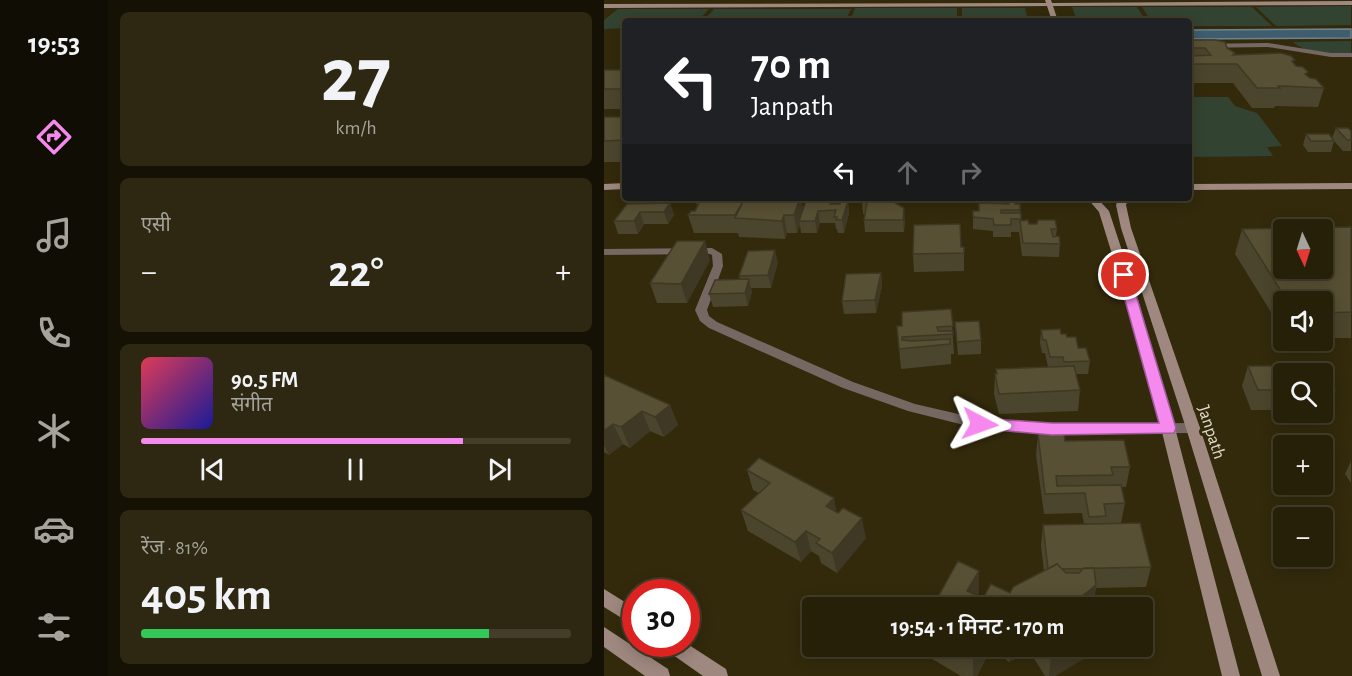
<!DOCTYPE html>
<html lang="hi">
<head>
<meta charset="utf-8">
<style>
	body { margin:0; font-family:"Alegreya Sans","Noto Sans Devanagari",sans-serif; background:#2e2812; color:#f1f3f6; height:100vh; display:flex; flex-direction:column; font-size:22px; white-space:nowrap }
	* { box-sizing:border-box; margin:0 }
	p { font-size:20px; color:#a4a39c }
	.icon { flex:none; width:33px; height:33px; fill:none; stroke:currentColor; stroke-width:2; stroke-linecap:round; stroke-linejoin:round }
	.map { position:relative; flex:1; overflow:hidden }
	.sheet { display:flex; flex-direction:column; gap:12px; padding:12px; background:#151205; width:496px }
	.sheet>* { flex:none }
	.guide { position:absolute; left:18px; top:18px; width:570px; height:183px; border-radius:6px; box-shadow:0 3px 15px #0003,0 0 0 2px #423e2a; background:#202124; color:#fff; overflow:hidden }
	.needle { width:39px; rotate:176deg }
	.buttons { position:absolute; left:669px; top:219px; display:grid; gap:12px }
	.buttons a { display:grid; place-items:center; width:60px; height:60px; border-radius:6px; background:#262009; box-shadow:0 3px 15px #0003,0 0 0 2px #423e2a; font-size:30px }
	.speed { position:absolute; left:18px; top:579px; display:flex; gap:12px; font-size:30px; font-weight:700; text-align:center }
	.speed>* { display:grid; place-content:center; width:78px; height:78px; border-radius:50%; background:#262009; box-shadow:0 3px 15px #0003,0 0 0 2px #423e2a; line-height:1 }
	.speed .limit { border:9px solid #d22; background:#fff; color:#111 }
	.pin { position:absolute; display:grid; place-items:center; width:51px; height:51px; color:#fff; margin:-26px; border:3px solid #fff; border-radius:50%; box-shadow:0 2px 6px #0007 }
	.me { position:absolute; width:66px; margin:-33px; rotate:94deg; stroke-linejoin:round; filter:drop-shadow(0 0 4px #0008) }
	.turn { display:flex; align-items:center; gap:21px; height:126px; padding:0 30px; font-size:27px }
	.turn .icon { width:78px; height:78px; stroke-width:2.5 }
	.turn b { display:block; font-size:42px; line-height:51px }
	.lanes { display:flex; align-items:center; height:57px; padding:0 30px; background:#0003; justify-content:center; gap:30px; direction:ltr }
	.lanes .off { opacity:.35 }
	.big { font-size:45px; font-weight:600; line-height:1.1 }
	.sheet .widget { flex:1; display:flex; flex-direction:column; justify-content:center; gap:9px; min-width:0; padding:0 21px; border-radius:9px; background:#2e2812 }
	.sheet .dial { align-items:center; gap:0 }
	.dial b { font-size:78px; line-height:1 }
	.song { display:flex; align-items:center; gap:18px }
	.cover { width:72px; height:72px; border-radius:9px; background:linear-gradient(135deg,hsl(350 70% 55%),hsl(240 70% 35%)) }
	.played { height:6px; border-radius:3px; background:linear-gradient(90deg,#f589ee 75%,#423e2a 75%) }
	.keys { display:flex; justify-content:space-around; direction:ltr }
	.heat { display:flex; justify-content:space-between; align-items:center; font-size:33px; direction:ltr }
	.charge { height:9px; border-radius:4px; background:linear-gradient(90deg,#34c759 81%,#423e2a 0) }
	.trip { position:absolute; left:198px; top:597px; width:351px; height:60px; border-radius:6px; background:#262009; box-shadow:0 3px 15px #0003,0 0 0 2px #423e2a; font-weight:600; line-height:60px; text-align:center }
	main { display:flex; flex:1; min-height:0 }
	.tab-bar { display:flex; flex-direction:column; width:108px; justify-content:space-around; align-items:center; background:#0f0d04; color:#a4a39c }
	.tab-bar .icon { width:42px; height:42px }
	.tab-bar .selected { color:#f589ee }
	.tab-bar b { font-size:27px; color:#f1f3f6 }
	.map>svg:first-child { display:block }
</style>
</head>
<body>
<main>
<nav class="tab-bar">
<b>19:53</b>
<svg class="icon selected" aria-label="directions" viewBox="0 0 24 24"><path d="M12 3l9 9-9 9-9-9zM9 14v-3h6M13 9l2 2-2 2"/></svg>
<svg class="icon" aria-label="music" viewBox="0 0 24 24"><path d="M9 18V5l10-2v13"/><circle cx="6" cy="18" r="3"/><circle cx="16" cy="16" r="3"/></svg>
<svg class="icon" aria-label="phone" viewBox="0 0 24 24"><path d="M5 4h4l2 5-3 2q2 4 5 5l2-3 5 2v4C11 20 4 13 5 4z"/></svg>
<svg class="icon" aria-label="climate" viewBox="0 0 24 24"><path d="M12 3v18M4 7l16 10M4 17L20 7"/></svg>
<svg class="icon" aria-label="car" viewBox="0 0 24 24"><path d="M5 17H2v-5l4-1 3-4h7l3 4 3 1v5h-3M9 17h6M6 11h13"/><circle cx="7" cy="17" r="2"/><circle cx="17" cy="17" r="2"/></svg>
<svg class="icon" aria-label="filters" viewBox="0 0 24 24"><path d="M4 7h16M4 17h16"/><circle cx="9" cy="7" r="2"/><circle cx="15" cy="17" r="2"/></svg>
</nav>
<section class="sheet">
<div class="widget dial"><b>27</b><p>km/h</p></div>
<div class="widget"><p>एसी</p>
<div class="heat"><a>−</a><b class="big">22°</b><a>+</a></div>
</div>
<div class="widget">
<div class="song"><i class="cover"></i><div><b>90.5 FM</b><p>संगीत</p></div></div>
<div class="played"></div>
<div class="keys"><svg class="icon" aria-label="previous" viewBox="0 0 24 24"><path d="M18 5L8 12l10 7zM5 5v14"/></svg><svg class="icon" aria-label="pause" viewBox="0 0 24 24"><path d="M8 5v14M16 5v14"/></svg><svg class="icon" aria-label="next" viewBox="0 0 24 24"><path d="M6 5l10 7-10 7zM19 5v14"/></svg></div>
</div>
<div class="widget"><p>रेंज · 81%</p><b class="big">405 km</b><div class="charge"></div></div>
</section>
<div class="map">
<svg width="748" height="676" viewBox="0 0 748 676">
	<rect width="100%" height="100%" fill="#332a0c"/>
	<path fill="#334331" d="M747,6V25L672,26L652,7Z
		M468,7H533L542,21H473Z
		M538,7H648L668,26H585V21H547Z
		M251,8H353V21H246Z
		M358,8H421L424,21H358Z
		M14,9H105L94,21H21V28L0,29V20Z
		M110,9H247L241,21H99Z
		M747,41V54C728,54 704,55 689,42Z
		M585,97H624L631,106L653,113L678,146L663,147L669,156L585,157Z"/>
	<path fill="#3f5d6e" stroke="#6f838a" stroke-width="1.5" d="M747,29V38L585,39V30Z"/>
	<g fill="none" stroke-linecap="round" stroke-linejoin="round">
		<path fill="#756761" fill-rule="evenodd" d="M664,43L727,53H748V57H727L664,47L585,48V44Z
			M108,248L118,254L119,266L103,310L105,316L113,322L249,382L311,404L376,419L448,424L589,423L594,424L596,428L594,432L589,433L448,434L376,429L304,411L239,388L105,328L96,321L91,310L109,266L108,255L106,254L0,255V249Z"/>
		<path fill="#9e887f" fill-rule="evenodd" d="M441,0H447L448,3L748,1V5L449,6L454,21H448L443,6L0,8V4L442,3Z
			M21,183V189L0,190V184Z
			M748,183V189L585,190V184Z
			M483,198H493L505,211L533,296L571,428L636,676H618L557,428L521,296L495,212Z
			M515,198L524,199L522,205L527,228L596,428L676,676H658L582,428L517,228L512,205Z
			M0,589L32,609V627L0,607Z
			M0,627L64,669L66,676H41L0,647Z
			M82,643L122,669L124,676H99L62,650L59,644Z"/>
	</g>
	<path fill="#4c452d" d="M585,40L623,48L631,53L630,55L690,64L706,78L720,88L714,107L671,106L670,108H648L629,83H585Z
		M0,70H21V109H0Z
		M0,117H21V162H0Z
		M732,128L747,131V151H739L730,141L727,152H704L699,145L702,134L728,138Z
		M274,198V202L301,220L300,232H261L260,220L261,214H259L258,202Z
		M110,199L199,208L227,201L228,204H236L244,201L245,213L240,233H234L233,229H232L231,223H216L213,233H197L196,225L193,233H183L181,239L135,237L134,233H90L84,215L91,211L93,206L92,201Z
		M66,203L70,215L64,224H40L34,234H14L10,221L23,204Z
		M405,204H416L417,221L425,224L453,229L452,236L456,244L455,257L418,256L415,232H407V237H389V231L369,229V211H375Z
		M747,227V338H718V302H680V333L631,254L638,229Z
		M357,247H360V271L310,272L309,254Z
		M106,260L83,303H53L46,283Z
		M174,262L167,288H147L148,292L144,306L109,307L105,294L136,279L135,276Z
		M277,273L278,286L272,313L240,314L238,301Z
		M347,309L350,354H347V364L297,369L293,326H298Z
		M351,322L377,340V354L354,355Z
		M437,330L457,334L463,337L486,361L484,374H472L476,390L474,411L395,414L390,394L391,374H392V369L444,367L441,353H438L436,343Z
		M644,366H718L731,391L722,411H718V374H680V410H647L638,386Z
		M0,375L66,405L74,425L60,437L46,431L26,448L19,444L5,455L0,452Z
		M434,434L461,441L526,467L522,487H518L521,503L517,523L547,567L542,587L492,588L488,608H328L375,596L379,598L406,593L440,572L437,545L439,525L480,524L478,513L440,514L432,455Z
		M747,461V483L741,474Z
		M143,470L232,512L262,538L233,573L217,563L215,556L207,551L197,562L144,531L137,510L155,493L149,490Z
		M318,646H490L489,653L451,676H441L426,652L405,662L388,647L373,676H357L318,653Z"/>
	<path fill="#3e3824" d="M196,198H197L200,213L195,221L196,225L193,233L190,215Z
		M244,201L245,213L240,233L238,220Z
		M66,203L70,215L64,224L60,212Z
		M300,208L301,220L300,232L299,220Z
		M214,211L216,223L213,233L211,221Z
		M36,212L40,224L34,234L30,221Z
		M180,215L183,233L181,239L178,221Z
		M101,241L106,260L83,303L77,284Z
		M171,250L174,262L167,288L164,275Z
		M277,273L278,286L272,313L271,300Z
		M145,279L148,292L144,306L141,293Z
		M66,405L74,425L60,437L51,417Z
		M38,411L46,431L26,448L17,427Z
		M9,424L19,444L5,455L0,445V431Z
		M230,498L234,518L222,506Z
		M258,518L262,538L233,573L228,553Z
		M202,531L207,551L197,562L191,542Z
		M375,571V597L363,591Z
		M492,585L488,608H475L476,598Z
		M375,646H388L373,676H369V659Z
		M406,646H426V652L405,662Z
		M463,646H490L489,653L451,676H445L447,656Z"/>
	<path fill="#585034" stroke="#3e3824" stroke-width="1.5" fill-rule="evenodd" d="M585,40H611L621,42L623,48L631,53L629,55L677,53L687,56L691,60L688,61L692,66L699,67L704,72L701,74L706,78L712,79L720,88L679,86H674L676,88H653L633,64H585V54L586,56L607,55L601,48H585Z
		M0,70H21V89H0Z
		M0,117H21V140L0,141Z
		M732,128H744L747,131V140H743Z
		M702,134H725L730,141H707Z
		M94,198H167V201L168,198H196L190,215H180L178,221L131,218L140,200L131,215H84L87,211H91L96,201H92Z
		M259,198H274L273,202L288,201L300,208L299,220H260L263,202H258Z
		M202,201H227L226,204H236V201H244L238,220H232L233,217H230L232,210L214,211L211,221H195Z
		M405,201H411V204H416V210H397V213H417V219H407V225H390L389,219L369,217V211H375V203L405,204Z
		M66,203L60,212H36L30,221H10L23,204Z
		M424,220L425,224H433L434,220H451L453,229H447L449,237L455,236L456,244L419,243L416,221Z
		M356,224L357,247H360V253L309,254L310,225Z
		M747,227V312L718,313V302H684L638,229ZM680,230H718V268H680Z
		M73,241H101L77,284L46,283Z
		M171,250L164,275L135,276L144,251Z
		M277,273L271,300L238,301L242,274Z
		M145,279L141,293L105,294L111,280Z
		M347,309L349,326L333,327L334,331H349V334L298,337V340L308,341L346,339V344L295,349L293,326H298V312Z
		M375,321L377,340L353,342L351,322Z
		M456,329L457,334H462L463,337H472L474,348H482L486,361L460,362L459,357H446L442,340H439L437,330Z
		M470,366L476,390L395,394L391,374H393L392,369Z
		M644,366H718L731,391H718V374H680V390H654Z
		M0,375L66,405L51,417L38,411L17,427L9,424L0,431Z
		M434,434H460L461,441L520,440L526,467H507L509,475L452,476L453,486L517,485L521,503L500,504L502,516L485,517L481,493L441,494Z
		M155,458L230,498L222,506L234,513L239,508L258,518L228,553L212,543L216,539L202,531L191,542L137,510L166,483L143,470Z
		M536,523L547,567L458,569L453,564L444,569L439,525Z
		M354,561L375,571L363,591L379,598L387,584L406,593L409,587L453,564L462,573H475L480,568H490L492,585L476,598L482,608H328Z
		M347,646H375L369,659Z
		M441,646H463L447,656Z"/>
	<path fill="#f589ee" stroke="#9f599b" stroke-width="1.5" d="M520,272L526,275L572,428L570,433L448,435L371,428L369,424L371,420L376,418L448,423H555L514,275Z"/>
	<g text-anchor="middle" stroke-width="6" stroke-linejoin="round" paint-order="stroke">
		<g font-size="18" fill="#e0dbca" stroke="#332a0c">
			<text transform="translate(608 432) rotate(72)" y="6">Janpath</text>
		</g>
	</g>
</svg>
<div class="buttons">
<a><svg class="needle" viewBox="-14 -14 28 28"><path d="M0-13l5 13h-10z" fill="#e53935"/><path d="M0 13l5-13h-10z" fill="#a4a39c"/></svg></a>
<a><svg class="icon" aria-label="sound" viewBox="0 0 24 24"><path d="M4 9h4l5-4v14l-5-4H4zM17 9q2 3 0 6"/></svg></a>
<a><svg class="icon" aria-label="search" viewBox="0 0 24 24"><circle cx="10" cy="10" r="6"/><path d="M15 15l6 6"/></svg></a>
<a>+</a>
<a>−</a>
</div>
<div class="speed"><div class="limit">30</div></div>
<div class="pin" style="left:520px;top:275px;background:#d93025"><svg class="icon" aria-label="arrive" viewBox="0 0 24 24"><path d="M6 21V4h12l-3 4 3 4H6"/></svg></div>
<svg class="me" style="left:376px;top:424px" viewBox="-20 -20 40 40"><path d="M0-17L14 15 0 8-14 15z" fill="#f589ee" stroke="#fff" stroke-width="4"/></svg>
<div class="trip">19:54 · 1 मिनट · 170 m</div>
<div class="guide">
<div class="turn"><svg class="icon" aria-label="left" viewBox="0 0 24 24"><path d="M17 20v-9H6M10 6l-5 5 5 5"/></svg><div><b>70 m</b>Janpath</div></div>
<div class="lanes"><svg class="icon" aria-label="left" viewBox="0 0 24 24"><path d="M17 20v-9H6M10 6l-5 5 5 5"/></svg><svg class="icon off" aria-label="ahead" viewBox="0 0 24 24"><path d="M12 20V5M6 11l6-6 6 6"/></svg><svg class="icon off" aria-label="right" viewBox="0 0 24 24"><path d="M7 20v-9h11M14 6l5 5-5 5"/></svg></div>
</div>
</div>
</main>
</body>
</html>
